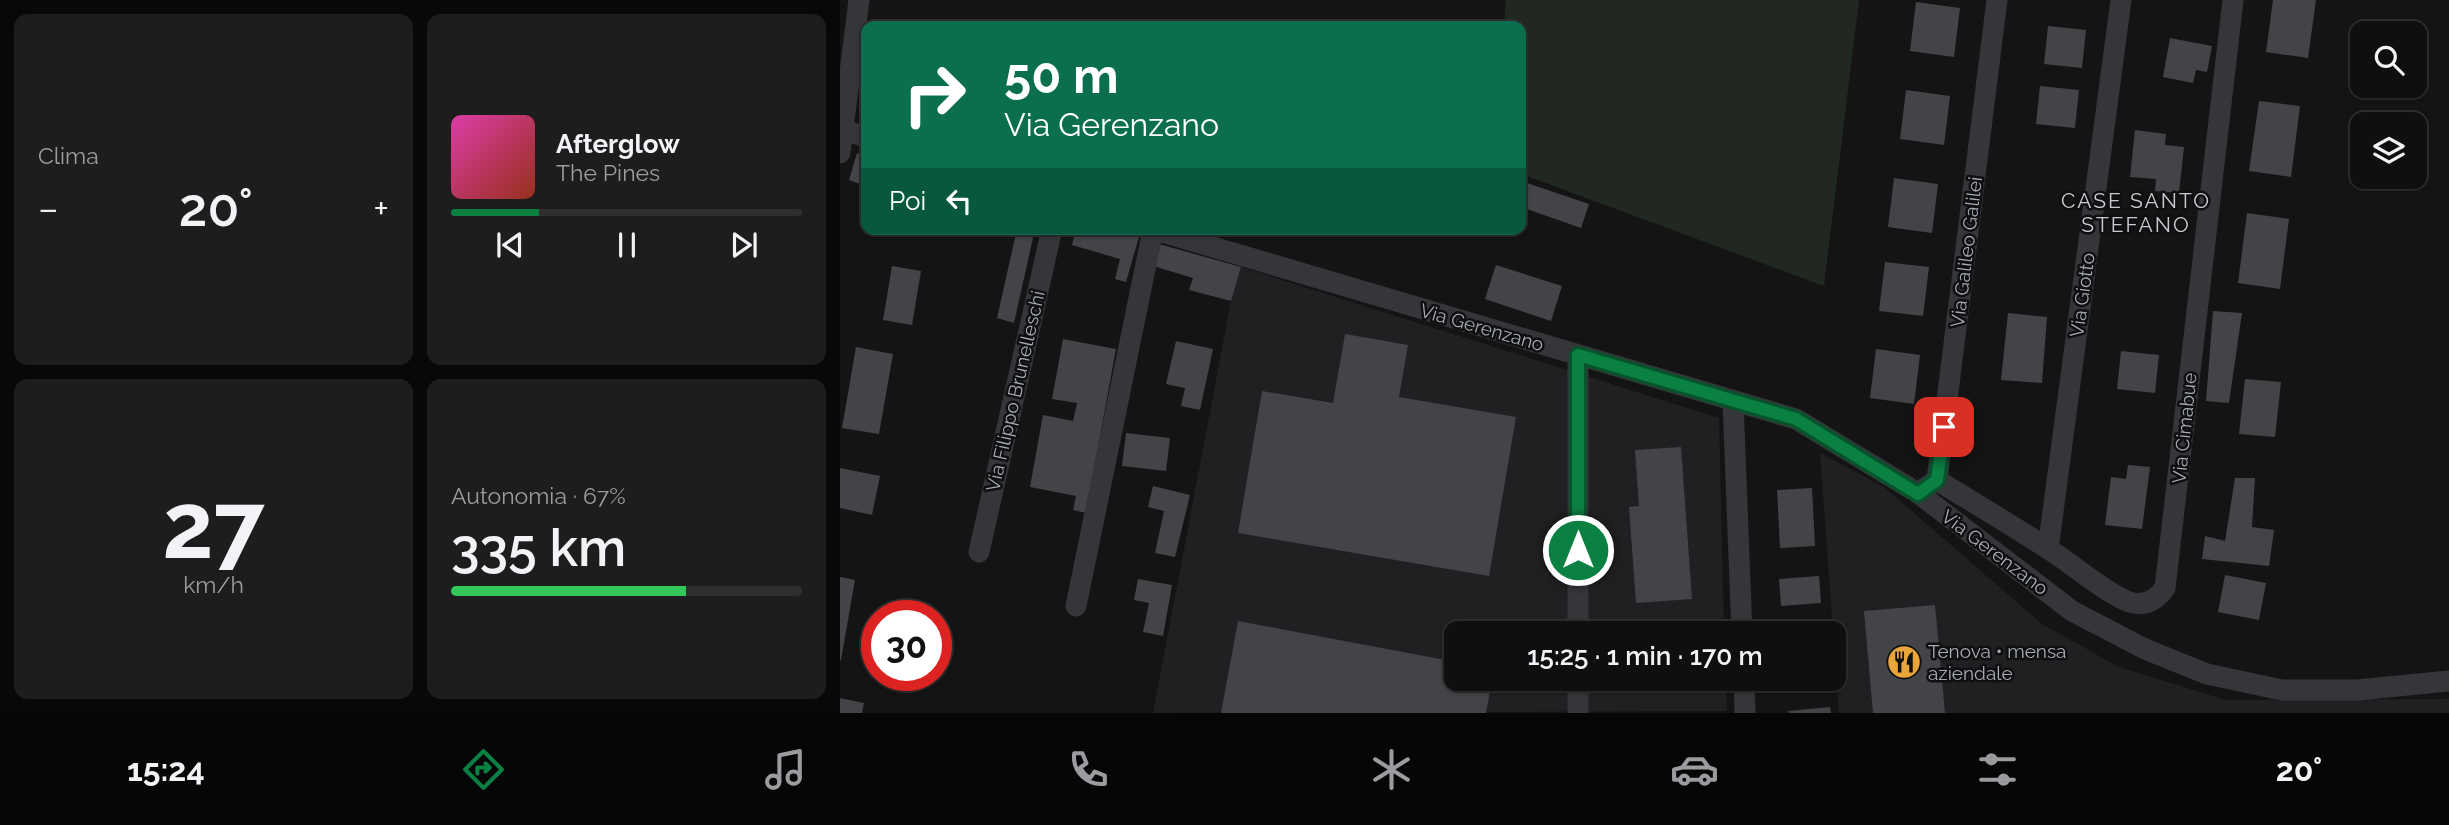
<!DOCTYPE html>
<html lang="it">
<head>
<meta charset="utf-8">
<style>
	body { margin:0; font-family:Raleway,sans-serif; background:#1d1d1e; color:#f1f3f6; height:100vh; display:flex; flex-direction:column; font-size:26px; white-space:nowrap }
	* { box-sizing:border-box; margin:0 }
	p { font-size:23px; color:#9b9c9f }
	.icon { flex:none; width:38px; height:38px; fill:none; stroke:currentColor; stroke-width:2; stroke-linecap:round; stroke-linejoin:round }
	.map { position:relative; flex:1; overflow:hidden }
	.details { display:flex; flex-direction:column; gap:14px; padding:14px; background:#080809; width:840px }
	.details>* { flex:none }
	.top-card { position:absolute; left:21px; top:21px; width:665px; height:214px; border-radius:14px; box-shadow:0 2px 5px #0004,0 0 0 2px #2f2f30; background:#0b6e4f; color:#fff; overflow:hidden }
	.fabs { position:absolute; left:1510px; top:21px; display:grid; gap:14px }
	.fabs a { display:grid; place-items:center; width:77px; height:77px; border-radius:14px; background:#0f0f10; box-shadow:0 2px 5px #0004,0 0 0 2px #2f2f30; font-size:35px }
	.speed { position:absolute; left:21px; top:600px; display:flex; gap:14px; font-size:35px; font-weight:700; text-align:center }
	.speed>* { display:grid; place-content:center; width:91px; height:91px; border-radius:50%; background:#0f0f10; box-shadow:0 2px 5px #0004,0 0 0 2px #2f2f30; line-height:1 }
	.speed .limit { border:10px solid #d22; background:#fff; color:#111 }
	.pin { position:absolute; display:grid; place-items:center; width:60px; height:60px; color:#fff; margin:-30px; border-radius:14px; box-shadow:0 4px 10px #0006 }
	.me { position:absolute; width:77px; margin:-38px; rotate:0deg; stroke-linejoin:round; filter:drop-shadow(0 0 5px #0008) }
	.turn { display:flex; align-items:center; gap:24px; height:147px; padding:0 28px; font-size:32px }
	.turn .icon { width:91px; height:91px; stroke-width:2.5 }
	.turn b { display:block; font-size:49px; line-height:60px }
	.then { display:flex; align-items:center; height:66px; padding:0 28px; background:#0003; gap:14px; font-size:26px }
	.big { font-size:52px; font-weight:600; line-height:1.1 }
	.details .card { flex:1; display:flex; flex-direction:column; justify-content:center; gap:10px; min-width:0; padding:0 24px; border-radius:14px; background:#1d1d1e }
	.details .dial { align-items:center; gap:0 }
	.dial b { font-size:91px; line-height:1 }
	.song { display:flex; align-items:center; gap:21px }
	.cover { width:84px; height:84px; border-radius:10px; background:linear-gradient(135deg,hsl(320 70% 55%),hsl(10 70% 35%)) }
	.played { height:7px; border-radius:4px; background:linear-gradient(90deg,#0b8043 25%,#2f2f30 25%) }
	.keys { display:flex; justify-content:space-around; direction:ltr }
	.heat { display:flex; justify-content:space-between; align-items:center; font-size:38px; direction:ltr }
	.charge { height:10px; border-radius:5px; background:linear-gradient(90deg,#34c759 67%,#2f2f30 0) }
	.details .tiles { flex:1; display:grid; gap:14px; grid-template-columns:repeat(2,1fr) }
	.trip { position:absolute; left:604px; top:621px; width:402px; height:70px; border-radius:14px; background:#0f0f10; box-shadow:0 2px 5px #0004,0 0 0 2px #2f2f30; font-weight:600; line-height:70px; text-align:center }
	.tab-bar { display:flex; height:112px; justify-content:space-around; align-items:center; background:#060606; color:#9b9c9f }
	.tab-bar .icon { width:49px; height:49px }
	.tab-bar .active { color:#0b8043 }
	.tab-bar b { font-size:32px; color:#f1f3f6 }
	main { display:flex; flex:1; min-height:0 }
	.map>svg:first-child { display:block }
</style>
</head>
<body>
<main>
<section class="details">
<div class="tiles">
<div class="card"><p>Clima</p>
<div class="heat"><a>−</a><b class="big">20°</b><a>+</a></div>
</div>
<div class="card">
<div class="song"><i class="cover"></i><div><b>Afterglow</b><p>The Pines</p></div></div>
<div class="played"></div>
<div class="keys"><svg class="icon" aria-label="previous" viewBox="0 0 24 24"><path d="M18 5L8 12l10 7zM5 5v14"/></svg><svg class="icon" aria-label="pause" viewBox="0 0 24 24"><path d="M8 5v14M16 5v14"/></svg><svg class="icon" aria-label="next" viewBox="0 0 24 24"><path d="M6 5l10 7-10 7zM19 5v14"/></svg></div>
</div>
<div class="card dial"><b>27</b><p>km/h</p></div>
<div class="card"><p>Autonomia · 67%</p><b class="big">335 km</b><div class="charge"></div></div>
</div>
</section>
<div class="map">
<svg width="1609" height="713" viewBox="0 0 1609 713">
	<rect width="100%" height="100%" fill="#141415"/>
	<path fill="#202022" d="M401,267L879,418L884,633L616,634V679H886L887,711L313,713L391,301Z
		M980,453L1044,487L1202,624L1279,667L1386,700L1609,699V713H999Z"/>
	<path fill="#202821" d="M666,0H1019L984,286L681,174V26H664Z"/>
	<path fill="#434448" d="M1433,0H1476L1468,58L1426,52Z
		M1076,2L1120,8L1114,57L1070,51Z
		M1208,26L1246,30L1242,68L1204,64Z
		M1330,38L1372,46L1367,72L1356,70L1353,83L1323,77Z
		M1200,86L1239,90L1235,128L1196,124Z
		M1066,90L1110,96L1104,145L1060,139Z
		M1419,101L1460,106L1451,177L1409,171Z
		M1295,130L1326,134L1325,145L1344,147L1339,193L1315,191L1316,179L1290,177Z
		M17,153L26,157V186L9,180Z
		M1054,178L1098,184L1092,233L1048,227Z
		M681,181L749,204L741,228L681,207Z
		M1407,213L1449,219L1440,289L1398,283Z
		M177,229H195L174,323L157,318Z
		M236,229H269L299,237L286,282L275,279L280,259L232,245Z
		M319,244L401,267L391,301L349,290L353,278L313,266Z
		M1045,262L1089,267L1083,316L1039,311Z
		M656,265L722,286L711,321L645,299Z
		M52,266L81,271L72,325L43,320Z
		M1373,311L1402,313L1389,403L1366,401Z
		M1168,313L1207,317L1202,383L1161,380Z
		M505,334L568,345L559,397L676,417L649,576L398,533L422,391L493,403Z
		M223,339L276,349L246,513L233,510L236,496L190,487L203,415L233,421L237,403L212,399Z
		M336,341L373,349L360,410L341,406L345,388L326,384Z
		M16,347L53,354L39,434L2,428Z
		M1036,349L1080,355L1074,404L1030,398Z
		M1281,351L1319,355L1315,393L1277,389Z
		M1405,379L1441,382L1435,437L1399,434Z
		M286,433L330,438L326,471L282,466Z
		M841,447L852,599L796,603L789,507L799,506L795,450Z
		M1288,465L1310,467L1302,529L1265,525L1271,477L1286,479Z
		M0,468L40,476L32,515L0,508Z
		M1395,478H1415L1412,527L1434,530L1429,566L1362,559L1365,536L1385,541Z
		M313,486L350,495L335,557L315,553L324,511L308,507Z
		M972,488L975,546L940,548L937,490Z
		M1385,575L1426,583L1419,620L1378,612Z
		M979,576L981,603L941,606L939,579Z
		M0,577L15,580L1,660H0Z
		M298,579L332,585L323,636L303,632L309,603L294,600Z
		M1095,605L1105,713H1033L1024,611Z
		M398,621L616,662V679H652L646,713H381Z
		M938,679H985V681L938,683Z
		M0,698L24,703L22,713H0Z
		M990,707L991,713H949L948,711Z"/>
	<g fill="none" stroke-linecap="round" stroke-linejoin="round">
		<path stroke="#35363a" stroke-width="21" d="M0,129L26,137
			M0,153L19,0
			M312,229L956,419L1078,493L1232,611L1305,649L1367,674L1442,690H1517L1609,681
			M893,401L902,634
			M1097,480C1137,505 1177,528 1216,554C1234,566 1274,599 1293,603C1307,606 1317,599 1325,588L1393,0
			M1085,488L1097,480L1157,0
			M1208,549L1281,0
			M139,552L212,229
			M236,606L313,230
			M738,634V356
			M904,679L905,713
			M738,713V679"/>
	</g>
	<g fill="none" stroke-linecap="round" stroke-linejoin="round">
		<g stroke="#07532c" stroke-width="18">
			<path id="route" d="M738,550V355L956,419L1078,494L1097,480L1104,427"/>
		</g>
		<use href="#route" stroke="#0b8043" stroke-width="12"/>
	</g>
	<defs>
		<g id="restaurant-disc" transform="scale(1.75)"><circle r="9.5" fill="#e8a539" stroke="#0f0f10"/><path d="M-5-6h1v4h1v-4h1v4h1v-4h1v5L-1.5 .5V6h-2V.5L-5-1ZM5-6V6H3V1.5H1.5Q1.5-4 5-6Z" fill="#111"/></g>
	</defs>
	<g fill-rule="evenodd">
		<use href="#restaurant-disc" x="1064" y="662"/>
	</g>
	<g text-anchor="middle" stroke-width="5" stroke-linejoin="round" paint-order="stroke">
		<g font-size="19" fill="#a6abb5" stroke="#0f0f10">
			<text transform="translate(1126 252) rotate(-83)" y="7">Via Galileo Galilei</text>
			<text transform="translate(1242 295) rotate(-82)" y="7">Via Giotto</text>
			<text transform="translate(642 327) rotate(16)" y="7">Via Gerenzano</text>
			<text transform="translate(175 391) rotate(-77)" y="7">Via Filippo Brunelleschi</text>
			<text transform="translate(1344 428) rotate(-84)" y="7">Via Cimabue</text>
			<text transform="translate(1155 552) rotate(37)" y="7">Via Gerenzano</text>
		</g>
		<g font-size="19" fill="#a6abb5" stroke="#0f0f10" text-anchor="start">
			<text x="1088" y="658">Tenova • mensa<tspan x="1088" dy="22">aziendale</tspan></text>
		</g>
		<g font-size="21" letter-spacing="2" fill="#c7cad1" stroke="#0f0f10">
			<text x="1296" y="208">CASE SANTO<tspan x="1296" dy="24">STEFANO</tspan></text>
		</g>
	</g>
</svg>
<div class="fabs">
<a><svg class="icon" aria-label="search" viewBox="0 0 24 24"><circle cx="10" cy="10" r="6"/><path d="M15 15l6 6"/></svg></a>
<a><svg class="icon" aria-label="layers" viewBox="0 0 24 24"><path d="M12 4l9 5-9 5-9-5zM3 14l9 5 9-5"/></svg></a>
</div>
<div class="speed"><div class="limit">30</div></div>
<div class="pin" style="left:1104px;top:427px;background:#d93025"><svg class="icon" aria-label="arrive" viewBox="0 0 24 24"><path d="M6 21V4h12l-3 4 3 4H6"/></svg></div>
<svg class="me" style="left:738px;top:550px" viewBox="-20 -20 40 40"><circle r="17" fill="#0b8043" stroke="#fff" stroke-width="3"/><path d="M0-11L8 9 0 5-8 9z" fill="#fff"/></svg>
<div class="trip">15:25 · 1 min · 170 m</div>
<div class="top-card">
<div class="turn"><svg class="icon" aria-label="right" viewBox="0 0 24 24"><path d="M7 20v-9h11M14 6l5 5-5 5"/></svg><div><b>50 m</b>Via Gerenzano</div></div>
<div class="then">Poi<svg class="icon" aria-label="left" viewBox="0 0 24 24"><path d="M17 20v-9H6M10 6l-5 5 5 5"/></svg></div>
</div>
</div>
</main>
<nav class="tab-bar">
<b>15:24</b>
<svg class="icon active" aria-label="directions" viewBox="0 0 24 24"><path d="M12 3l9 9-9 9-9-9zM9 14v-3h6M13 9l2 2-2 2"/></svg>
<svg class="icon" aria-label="music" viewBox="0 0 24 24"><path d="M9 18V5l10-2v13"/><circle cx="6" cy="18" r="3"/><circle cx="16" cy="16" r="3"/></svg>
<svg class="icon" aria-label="phone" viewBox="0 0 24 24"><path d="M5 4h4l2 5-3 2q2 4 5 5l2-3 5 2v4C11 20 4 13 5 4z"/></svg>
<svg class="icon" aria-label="climate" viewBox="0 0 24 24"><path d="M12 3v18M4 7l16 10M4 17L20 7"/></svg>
<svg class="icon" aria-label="car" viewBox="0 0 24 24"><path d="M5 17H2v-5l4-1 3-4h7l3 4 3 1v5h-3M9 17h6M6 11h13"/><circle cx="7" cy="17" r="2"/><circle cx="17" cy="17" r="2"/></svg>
<svg class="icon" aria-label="filters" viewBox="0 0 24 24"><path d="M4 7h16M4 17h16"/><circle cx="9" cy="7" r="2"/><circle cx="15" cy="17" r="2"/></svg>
<b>20°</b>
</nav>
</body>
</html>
